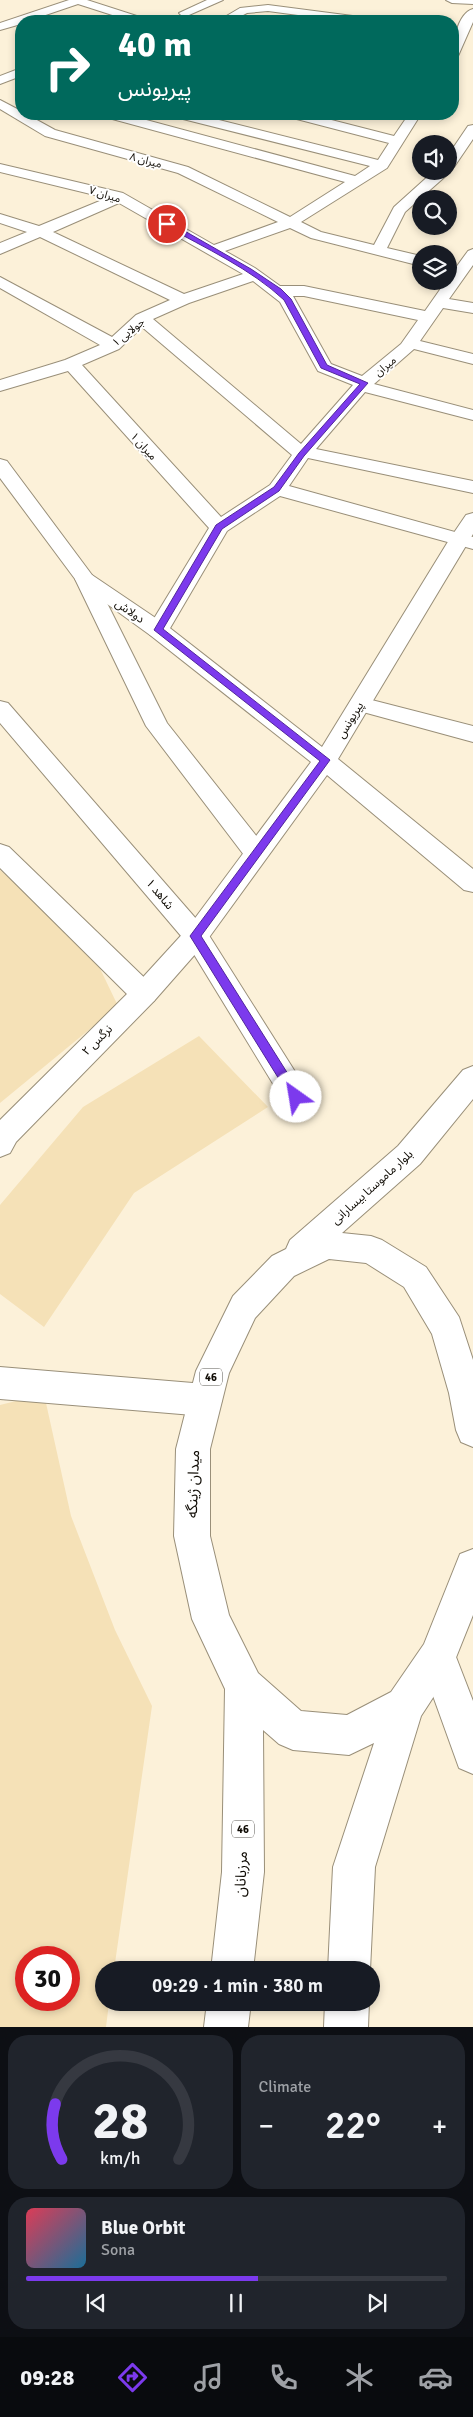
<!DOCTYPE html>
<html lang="en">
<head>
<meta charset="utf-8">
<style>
	body { margin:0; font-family:Signika,"Noto Sans Arabic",sans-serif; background:#20242c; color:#f1f3f6; height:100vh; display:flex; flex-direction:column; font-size:19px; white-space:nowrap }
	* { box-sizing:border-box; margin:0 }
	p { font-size:16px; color:#9ea1a6 }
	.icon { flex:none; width:28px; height:28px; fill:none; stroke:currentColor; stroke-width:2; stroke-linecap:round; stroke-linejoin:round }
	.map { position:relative; height:2027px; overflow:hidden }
	.drawer { display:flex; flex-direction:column; gap:8px; padding:8px; background:#0d0f14; flex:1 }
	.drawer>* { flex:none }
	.banner { position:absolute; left:15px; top:15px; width:444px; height:105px; border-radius:20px; box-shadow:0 2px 8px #0003; background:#00695c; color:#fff; overflow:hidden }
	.tools { position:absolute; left:412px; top:135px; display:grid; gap:10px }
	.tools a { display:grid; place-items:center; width:45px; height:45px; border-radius:50%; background:#171b24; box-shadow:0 2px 8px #0003; font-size:25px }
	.speed { position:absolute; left:15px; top:1946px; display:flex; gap:10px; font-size:25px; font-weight:700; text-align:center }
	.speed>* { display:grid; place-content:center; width:65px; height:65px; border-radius:50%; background:#171b24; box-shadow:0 2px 8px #0003; line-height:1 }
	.speed .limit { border:8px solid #d22; background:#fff; color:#111 }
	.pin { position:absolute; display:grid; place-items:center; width:42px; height:42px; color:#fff; margin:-21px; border:2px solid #fff; border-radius:50%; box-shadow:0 1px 5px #0007 }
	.me { position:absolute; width:55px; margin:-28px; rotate:328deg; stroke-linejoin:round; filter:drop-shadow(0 0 4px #0008) }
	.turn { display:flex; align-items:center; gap:18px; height:105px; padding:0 20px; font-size:22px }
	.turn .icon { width:65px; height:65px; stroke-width:2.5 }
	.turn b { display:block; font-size:35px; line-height:42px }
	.big { font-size:38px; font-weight:600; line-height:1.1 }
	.drawer .widget { flex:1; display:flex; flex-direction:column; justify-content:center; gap:8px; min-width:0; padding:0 18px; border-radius:20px; background:#20242c }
	.drawer .dial { align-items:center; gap:0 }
	.dial svg { height:130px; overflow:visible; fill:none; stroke:#363941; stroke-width:7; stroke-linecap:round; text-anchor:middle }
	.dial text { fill:#f1f3f6; stroke:none }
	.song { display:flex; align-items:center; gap:15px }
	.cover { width:60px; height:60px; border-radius:8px; background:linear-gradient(135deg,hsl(350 70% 55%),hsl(200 70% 35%)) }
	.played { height:5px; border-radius:2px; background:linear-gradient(90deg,#7c3aed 55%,#363941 55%) }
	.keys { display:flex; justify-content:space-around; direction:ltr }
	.heat { display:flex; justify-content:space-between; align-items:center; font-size:28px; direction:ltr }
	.drawer .tiles { flex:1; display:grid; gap:8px; grid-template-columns:1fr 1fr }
	.widget:last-child { grid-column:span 2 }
	.trip { position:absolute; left:95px; top:1961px; width:285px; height:50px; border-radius:25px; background:#171b24; box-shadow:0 2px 8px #0003; font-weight:600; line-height:50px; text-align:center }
	.tab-bar { display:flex; height:80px; justify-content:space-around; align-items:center; background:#090b0e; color:#9ea1a6 }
	.tab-bar .icon { width:35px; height:35px }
	.tab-bar .selected { color:#7c3aed }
	.tab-bar b { font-size:22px; color:#f1f3f6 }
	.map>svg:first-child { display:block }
</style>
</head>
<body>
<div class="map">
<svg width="473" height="2027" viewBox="0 0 473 2027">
	<rect width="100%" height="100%" fill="#fcf1d9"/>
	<path fill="#f5e1b7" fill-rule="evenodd" d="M0,870L93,954L118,1006L0,1103Z
		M199,1036L268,1107L134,1193L44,1327L0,1294V1205L83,1107Z
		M44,1394L71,1516L115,1630L152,1706L114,1970H104V2002L109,2003L106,2027H0V1405ZM26,1958H69V2000H26Z"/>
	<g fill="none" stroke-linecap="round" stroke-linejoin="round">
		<g stroke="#998f79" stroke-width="2">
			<path id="street" d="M69,0H87L146,19L148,21H131L78,4L28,21H21V24L0,30V23Z
				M207,0H223L189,15H181L179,13Z
				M446,0H473V4L452,3Z
				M268,5L368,18L374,21H343L268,11L247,13L232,21H218L240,8Z
				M473,9V22L458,56L452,60C452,46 457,13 473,9Z
				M21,68V76L0,84V76Z
				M0,100L21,111V114H26L55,130L188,167L290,217L345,182L105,117L103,114H124L355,176L370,166L183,119L181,116L183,114H195L378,160L389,143L289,117L287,114H308L394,136L409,114H421L387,168L301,222L321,232L374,245L394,207L434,171H449V169L450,171L448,174L405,212L387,248L421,256V266L311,238L290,228L225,251L255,268L280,286H304L425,311L446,281H449V277L468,251L473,249V265L449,299L473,303V313L443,308L420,341L473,354V364L414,349L374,384L473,410V420L365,392L316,449L473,481V493L308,458L289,486L473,537V549L280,496L227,531L166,635L158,637L150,635L147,630L209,528L68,371L0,391V380L65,360L100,345L0,288V277L112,337L136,315L170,300L40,237L0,254V243L27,232L0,223V214L39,226L107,198L0,172V164L123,193L214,245L278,222L178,173L45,136L0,109ZM119,203L243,274L184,294L53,232ZM253,281L280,302L318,371L353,385L301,444L153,319L189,303ZM293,296H304L418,320L401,344L362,376L331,364ZM142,327L292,455L270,485L221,517L82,365L119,349Z
				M473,125V139L454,167L449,168V154L468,126Z
				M85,573L92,575L95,579L167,723L265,847L268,853L265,859L256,862L247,859L146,726L75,579L78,575Z
				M360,697L473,726V742L352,709L349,704L352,699Z
				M0,701L8,703L205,929L306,1089L310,1097L306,1105L296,1109L286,1105L187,943L0,723Z
				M0,844L9,847L154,987L158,994L154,1001L144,1005L134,1001L0,868Z"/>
		</g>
		<g stroke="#998f79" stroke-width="2">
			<path id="secondary" d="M0,459L7,461L92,575L166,625L322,747L449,540L466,515L473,513V534L338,759L473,869V892L464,890L327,775L205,943L154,1001L16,1142L10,1153L0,1157V1120L134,987L187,929L311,762L150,635L78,583L0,478Z
				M0,1367L205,1384L217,1388L222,1400L217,1412L205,1416L0,1399Z
				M438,1638L451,1644L473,1701V1774L459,1768L419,1657L425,1644Z"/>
		</g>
		<g stroke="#998f79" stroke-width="2">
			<path id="primary" d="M473,1066V1099L420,1164L342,1233L371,1236L382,1240L426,1267L459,1317L473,1360V1447L461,1442L456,1430L449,1393L432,1334L404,1287L366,1263L329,1259L294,1276L255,1318L229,1373L210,1449V1536L229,1615L258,1673L301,1711L347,1715L391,1692L424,1644L460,1554L473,1549V1615L451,1670L421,1716L375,1867L370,1970H328L333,1867L374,1743L349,1755L293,1750L279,1744L263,1730L264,1872L253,1970H211L222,1872L225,1689L192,1619L174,1536L176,1449L196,1371L233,1296L272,1256L286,1249L290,1240L398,1146L463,1070Z
				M207,2002H251L248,2027H204Z
				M325,2002H369L368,2027H324Z"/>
		</g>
		<use href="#street" fill="#fff" fill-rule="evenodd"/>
		<use href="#secondary" fill="#fff" fill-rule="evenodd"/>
		<use href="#primary" fill="#fff" fill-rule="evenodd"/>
	</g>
	<path fill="#7c3aed" stroke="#51269a" d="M164,222H169L251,269L281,289L291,299L327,365L368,383L304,456L279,491L222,529L163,629L330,760L201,936L300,1093L302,1097L296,1102L292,1100L190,936L320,761L154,630L216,525L274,487L299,453L360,384L321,368L284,300C251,269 205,248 164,225Z"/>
	<g text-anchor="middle" stroke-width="4" stroke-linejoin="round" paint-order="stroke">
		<g font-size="11" fill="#0f0b04" stroke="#fff">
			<text transform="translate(146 160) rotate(15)" y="4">میران ۸</text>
			<text transform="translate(105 194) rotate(17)" y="4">میران ۷</text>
			<text transform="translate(128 332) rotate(-39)" y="4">جولایی ۱</text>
			<text transform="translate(385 366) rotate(-40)" y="4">میران</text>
			<text transform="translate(144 446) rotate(48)" y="4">میران ۱</text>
		</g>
		<g fill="#fff" stroke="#57544f" stroke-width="1">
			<rect x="200" y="1368.5" width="22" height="17" rx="4"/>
			<rect x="232" y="1820.5" width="22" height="17" rx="4"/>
		</g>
		<g font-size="11" font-weight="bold" fill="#0f0b04">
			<text x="211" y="1381">46</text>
			<text x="243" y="1833">46</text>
		</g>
		<g font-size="12" fill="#0f0b04" stroke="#fff">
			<text transform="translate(130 611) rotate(35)" y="4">دولاش</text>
			<text transform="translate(350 720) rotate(-59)" y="4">پیریونس</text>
			<text transform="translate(160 894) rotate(50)" y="4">شاهد ۱</text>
			<text transform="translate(97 1040) rotate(-45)" y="4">نرگس ۲</text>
			<text transform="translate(372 1187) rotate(-42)" y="4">بلوار ماموستا بیسارانی</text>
		</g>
		<g font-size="15" fill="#0f0b04" stroke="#fff">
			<text transform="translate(193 1484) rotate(-88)" y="5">میدان ژینگه</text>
			<text transform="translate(241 1874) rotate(-87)" y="5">مرزبانان</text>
		</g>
	</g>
</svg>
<div class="tools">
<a><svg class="icon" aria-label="sound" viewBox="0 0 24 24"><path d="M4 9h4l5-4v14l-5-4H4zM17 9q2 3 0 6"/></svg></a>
<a><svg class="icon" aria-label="search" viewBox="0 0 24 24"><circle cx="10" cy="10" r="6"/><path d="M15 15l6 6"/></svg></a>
<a><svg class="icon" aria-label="layers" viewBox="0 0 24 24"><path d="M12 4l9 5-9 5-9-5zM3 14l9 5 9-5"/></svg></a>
</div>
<div class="speed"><div class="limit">30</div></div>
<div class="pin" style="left:167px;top:224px;background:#d93025"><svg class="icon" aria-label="arrive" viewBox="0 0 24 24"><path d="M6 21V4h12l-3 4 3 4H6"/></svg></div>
<svg class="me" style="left:296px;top:1097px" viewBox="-20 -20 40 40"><circle r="19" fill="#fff"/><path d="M0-13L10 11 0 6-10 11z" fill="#7c3aed"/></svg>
<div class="trip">09:29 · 1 min · 380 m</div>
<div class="banner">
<div class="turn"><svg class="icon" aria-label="right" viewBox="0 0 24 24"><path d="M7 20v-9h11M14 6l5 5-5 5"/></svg><div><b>40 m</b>پیریونس</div></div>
</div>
</div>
<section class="drawer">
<div class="tiles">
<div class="widget dial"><svg viewBox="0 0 100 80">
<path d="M14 69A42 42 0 1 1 86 69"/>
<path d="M14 69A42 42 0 0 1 10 35" stroke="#7c3aed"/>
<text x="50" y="56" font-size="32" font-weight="700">28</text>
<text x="50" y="72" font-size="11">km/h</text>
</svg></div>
<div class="widget"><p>Climate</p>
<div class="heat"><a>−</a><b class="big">22°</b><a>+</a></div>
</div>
<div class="widget">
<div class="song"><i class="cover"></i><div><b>Blue Orbit</b><p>Sona</p></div></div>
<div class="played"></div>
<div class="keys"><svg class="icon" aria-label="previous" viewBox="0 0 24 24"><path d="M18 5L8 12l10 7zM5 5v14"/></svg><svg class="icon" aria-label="pause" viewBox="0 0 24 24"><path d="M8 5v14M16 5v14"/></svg><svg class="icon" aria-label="next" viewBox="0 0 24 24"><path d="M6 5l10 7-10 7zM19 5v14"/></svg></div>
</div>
</div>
</section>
<nav class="tab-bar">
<b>09:28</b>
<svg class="icon selected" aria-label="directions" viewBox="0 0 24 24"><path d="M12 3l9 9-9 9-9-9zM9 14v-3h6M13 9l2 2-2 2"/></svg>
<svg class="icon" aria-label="music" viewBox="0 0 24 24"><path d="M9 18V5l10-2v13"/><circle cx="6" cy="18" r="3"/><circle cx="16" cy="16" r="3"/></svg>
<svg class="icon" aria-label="phone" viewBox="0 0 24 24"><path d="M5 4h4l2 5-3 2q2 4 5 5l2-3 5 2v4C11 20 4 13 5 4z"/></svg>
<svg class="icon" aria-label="climate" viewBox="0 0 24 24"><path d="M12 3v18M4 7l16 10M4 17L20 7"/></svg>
<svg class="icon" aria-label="car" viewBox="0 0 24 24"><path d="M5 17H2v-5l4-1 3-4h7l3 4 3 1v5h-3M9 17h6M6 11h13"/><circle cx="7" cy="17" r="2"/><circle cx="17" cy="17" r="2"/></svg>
</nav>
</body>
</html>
